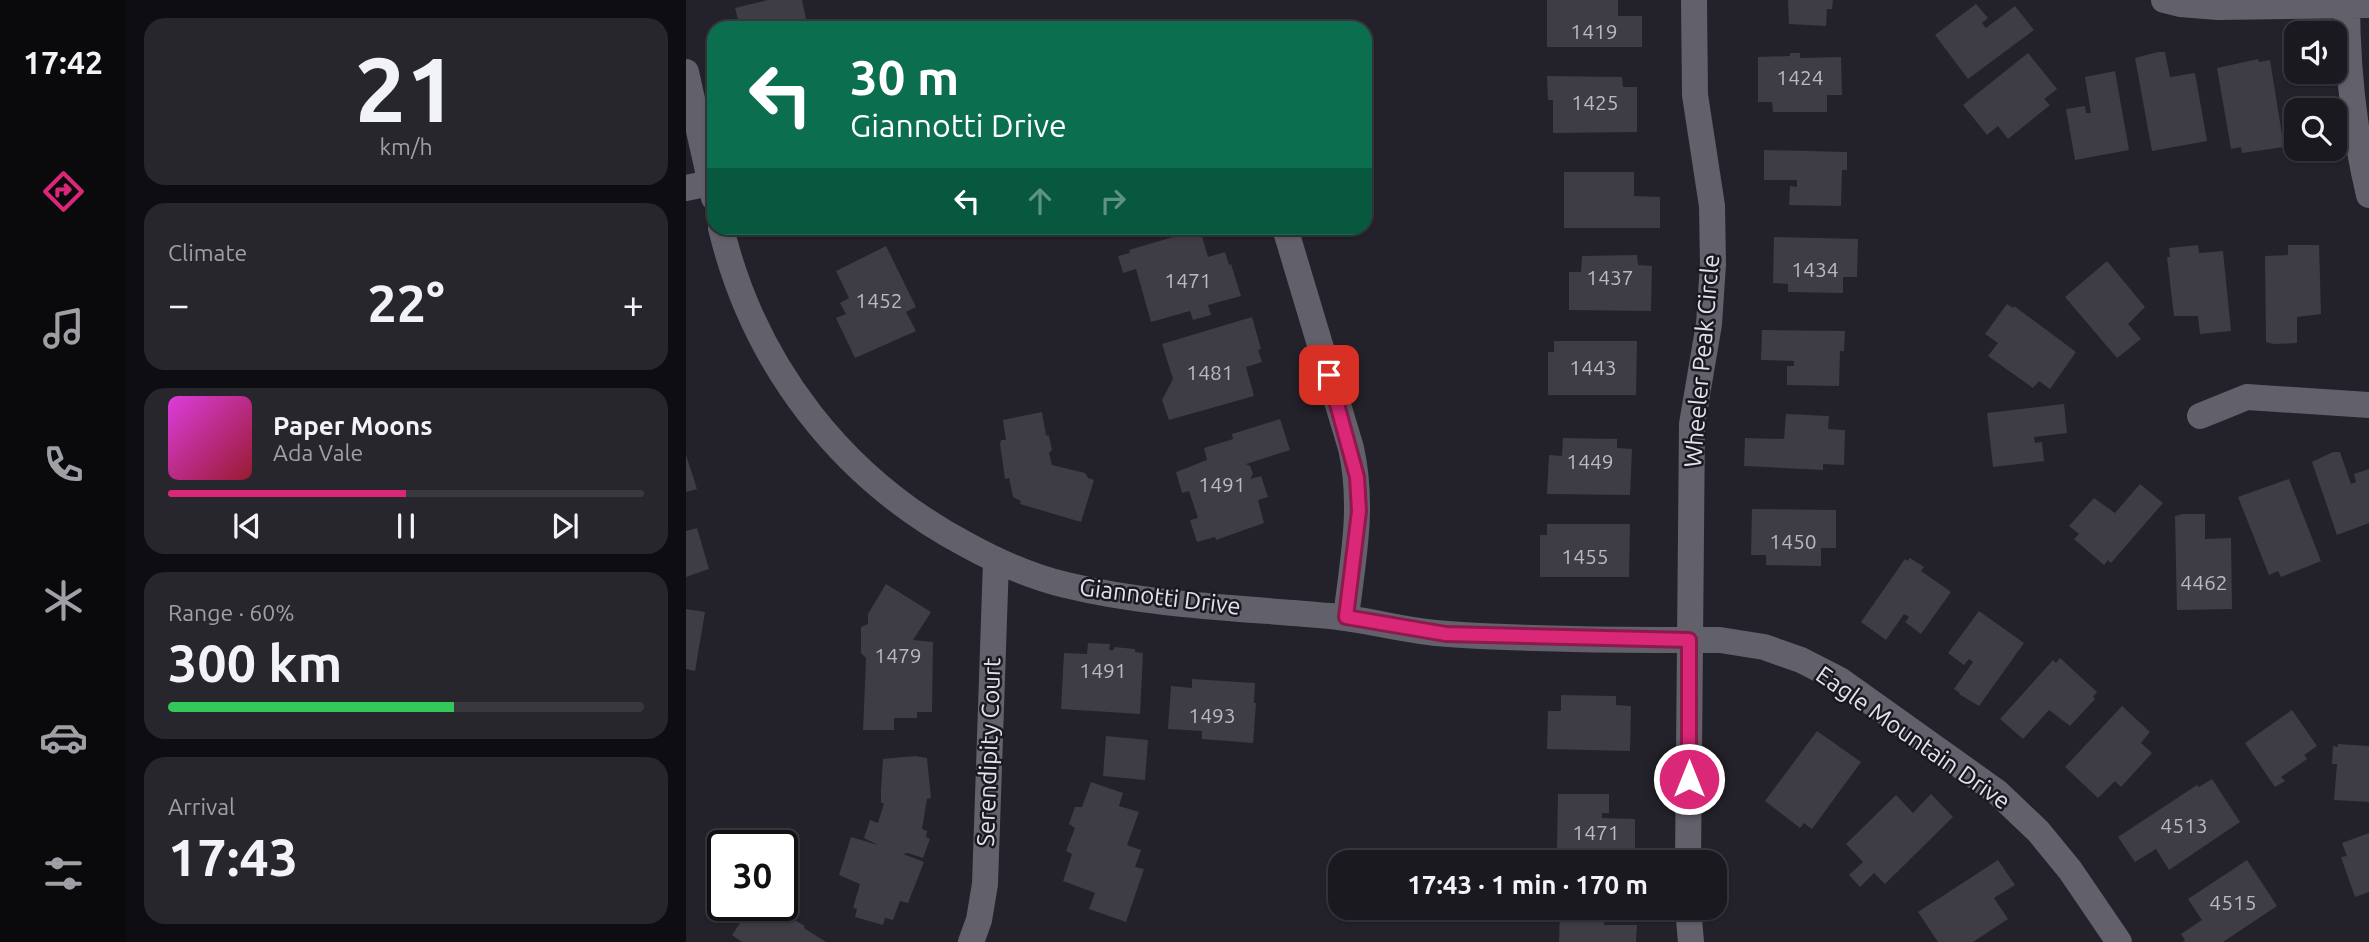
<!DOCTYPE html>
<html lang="en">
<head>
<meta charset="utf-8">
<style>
	body { margin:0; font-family:Ubuntu,sans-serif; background:#27262d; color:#f1f3f6; height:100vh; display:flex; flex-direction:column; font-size:26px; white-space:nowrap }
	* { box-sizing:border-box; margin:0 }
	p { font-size:23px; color:#9fa0a5 }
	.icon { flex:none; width:38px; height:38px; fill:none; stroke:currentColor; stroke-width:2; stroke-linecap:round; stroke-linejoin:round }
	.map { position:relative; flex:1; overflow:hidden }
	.details { display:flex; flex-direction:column; gap:18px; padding:18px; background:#0e0e12; width:560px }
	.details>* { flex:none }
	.guide { position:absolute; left:21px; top:21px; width:665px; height:214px; border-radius:21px; box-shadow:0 2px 5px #0004,0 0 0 2px #38383e; background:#0b6e4f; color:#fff; overflow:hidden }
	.controls { position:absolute; left:1598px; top:21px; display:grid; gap:14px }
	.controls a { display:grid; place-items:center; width:63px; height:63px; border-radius:14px; background:#1a1920; box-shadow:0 2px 5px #0004,0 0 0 2px #38383e; font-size:35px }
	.speed { position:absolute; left:21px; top:830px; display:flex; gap:14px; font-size:35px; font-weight:700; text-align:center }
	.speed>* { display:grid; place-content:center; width:91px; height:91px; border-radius:50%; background:#1a1920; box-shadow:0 2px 5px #0004,0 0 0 2px #38383e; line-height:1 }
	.speed .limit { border:4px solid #111; border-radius:10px; background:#fff; color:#111 }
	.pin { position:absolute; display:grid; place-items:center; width:60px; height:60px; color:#fff; margin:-30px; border-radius:14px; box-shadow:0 4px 10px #0006 }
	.me { position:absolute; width:77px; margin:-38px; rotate:0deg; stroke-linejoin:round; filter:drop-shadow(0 0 5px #0008) }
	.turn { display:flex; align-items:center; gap:24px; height:147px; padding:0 28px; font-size:32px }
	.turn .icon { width:91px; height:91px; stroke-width:2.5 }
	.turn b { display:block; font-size:49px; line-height:60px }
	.lanes { display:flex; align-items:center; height:66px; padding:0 28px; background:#0003; justify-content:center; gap:35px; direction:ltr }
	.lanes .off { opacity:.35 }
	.big { font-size:52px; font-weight:600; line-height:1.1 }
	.details .tile { flex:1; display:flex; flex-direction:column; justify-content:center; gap:10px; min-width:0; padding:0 24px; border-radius:21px; background:#27262d }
	.details .dial { align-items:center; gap:0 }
	.dial b { font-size:91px; line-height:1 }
	.song { display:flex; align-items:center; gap:21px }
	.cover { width:84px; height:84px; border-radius:10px; background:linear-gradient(135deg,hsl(300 70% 55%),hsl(350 70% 35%)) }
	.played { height:7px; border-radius:4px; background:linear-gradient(90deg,#db2777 50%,#38383e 50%) }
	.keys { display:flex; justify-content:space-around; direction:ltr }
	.heat { display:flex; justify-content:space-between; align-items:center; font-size:38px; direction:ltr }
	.charge { height:10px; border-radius:5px; background:linear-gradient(90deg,#34c759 60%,#38383e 0) }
	.trip { position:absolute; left:642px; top:850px; width:399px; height:70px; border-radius:21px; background:#1a1920; box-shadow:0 2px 5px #0004,0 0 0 2px #38383e; font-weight:600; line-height:70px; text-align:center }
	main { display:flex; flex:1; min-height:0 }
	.tabs { display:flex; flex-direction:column; width:126px; justify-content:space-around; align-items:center; background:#0a0a0d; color:#9fa0a5 }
	.tabs .icon { width:49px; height:49px }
	.tabs .on { color:#db2777 }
	.tabs b { font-size:32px; color:#f1f3f6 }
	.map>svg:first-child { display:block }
</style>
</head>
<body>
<main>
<nav class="tabs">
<b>17:42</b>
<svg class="icon on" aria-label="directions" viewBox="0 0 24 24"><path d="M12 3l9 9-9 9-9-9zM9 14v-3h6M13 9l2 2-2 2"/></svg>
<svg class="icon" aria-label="music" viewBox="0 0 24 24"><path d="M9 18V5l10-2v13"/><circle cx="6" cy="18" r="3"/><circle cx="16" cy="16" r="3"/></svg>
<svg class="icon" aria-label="phone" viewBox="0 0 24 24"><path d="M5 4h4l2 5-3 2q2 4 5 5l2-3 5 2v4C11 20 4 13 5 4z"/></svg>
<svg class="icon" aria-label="climate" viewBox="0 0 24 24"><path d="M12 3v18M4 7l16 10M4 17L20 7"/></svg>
<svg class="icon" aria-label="car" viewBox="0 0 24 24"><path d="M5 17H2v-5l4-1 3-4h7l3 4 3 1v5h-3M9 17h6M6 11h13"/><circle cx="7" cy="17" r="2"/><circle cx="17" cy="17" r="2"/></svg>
<svg class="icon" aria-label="filters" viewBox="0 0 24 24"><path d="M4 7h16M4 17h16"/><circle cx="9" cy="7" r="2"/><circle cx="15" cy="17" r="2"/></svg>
</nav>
<section class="details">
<div class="tile dial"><b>21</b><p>km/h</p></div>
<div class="tile"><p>Climate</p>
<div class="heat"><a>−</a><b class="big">22°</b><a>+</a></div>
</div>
<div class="tile">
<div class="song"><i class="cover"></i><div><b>Paper Moons</b><p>Ada Vale</p></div></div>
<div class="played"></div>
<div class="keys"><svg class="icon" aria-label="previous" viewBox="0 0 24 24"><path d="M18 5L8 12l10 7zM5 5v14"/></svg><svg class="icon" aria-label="pause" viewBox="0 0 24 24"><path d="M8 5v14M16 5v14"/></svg><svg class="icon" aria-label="next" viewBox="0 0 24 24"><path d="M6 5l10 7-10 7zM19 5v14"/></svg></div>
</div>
<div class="tile"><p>Range · 60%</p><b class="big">300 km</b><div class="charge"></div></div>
<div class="tile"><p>Arrival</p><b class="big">17:43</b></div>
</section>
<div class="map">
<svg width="1683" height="942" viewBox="0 0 1683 942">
	<rect width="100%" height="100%" fill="#23212a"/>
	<path fill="#3e3c45" d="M82,0H116L122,28H54L49,8Z
		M861,0H932V16H956V47H861Z
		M1102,0H1147L1146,9H1141L1140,26L1103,24Z
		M1290,4L1302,18L1296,23L1300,28L1329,6L1348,30L1282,79L1249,35Z
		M1472,52H1479L1484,77L1509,73L1521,141L1466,151L1449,58Z
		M1104,53H1114V58L1155,57L1156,95H1141V112H1087L1086,102H1072V57L1104,56Z
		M1342,53L1371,89L1358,99L1364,105L1322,139L1312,126L1301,135L1277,105Z
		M1572,59L1573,62L1584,60L1598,147L1556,153L1555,147L1545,149L1531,68Z
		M1429,71L1443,150L1389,160L1380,109L1399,106L1400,113H1405L1399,77Z
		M861,76L936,77L937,87H951V132L867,133V100H862Z
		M1078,150L1161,152V170H1156L1155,206L1103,205L1104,186L1111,187V180H1078Z
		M878,172H948V196L974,197V228H878Z
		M514,229L522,257L539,252L543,265L545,264L555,296L522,305L525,315L507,320L504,311L465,322L450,269L437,273L432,256L444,253L443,250Z
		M1088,237L1172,239L1171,277H1157V293L1102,292V284L1087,283Z
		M1512,245L1513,253L1537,251L1545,331L1514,334L1512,316H1488L1481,257H1484L1483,248Z
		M1602,245H1633L1635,314L1611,317V343L1587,344L1580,342L1579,256L1602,255Z
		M200,246L230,307L220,312L230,331L169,358L150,318L160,314L154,303L163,298L150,271Z
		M951,255L952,265L966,266L965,311L883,310V272H895L896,256Z
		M1421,261L1459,307L1442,324L1455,339L1431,358L1379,297Z
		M1321,304L1327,308L1328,306L1390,352L1364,389L1353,381L1347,388L1302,356L1312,343L1299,334Z
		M566,317L575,349L572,350L576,362L560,367L568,396L483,420L476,400L487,379L476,344Z
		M1076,330L1159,331L1158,351H1154L1153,386L1101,385V366H1108V361L1075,360Z
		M868,341H951L950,395H862V352H868Z
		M1378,404L1381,433L1348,437L1349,443L1356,442L1358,461L1307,467L1301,413Z
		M356,412L360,435L363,436L366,450L363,453L366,465L399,473L402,478L408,480L395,522L334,504L335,501L327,497L323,478L319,479L314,444L315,440H320L317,420Z
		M1100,414L1143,416L1142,429L1159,430L1158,465L1137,464V470L1058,466L1059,438L1098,439Z
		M594,419L604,450L560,464L564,466L567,474L564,479L575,476L582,497L572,500L578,523L530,540L529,537L511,542L504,520L512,518L503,491L496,493L490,472L521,460L518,448L547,439L546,434Z
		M877,438L931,439V448L946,449L944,495L861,494L863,455L876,456Z
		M1647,452H1654L1665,484L1670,482L1668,474L1683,469V523L1651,535L1626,462Z
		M0,455L11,489L0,492Z
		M1603,479L1635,561L1595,577L1592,571L1583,575L1552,497Z
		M1454,484L1477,503L1425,563L1422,560L1418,565L1388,539L1393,534L1383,526L1408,498L1429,513Z
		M1066,509L1150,510V548H1135V566L1080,565V555H1065Z
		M1497,514H1519V539L1545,538L1546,609L1491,610L1489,516Z
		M861,524H944L943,577H854V535H861Z
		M11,528L23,569L0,577V531Z
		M1224,558L1238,567L1235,571L1265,592L1235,634L1219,622L1223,617L1218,614L1200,640L1175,622L1219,559L1221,561Z
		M200,584L245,612L227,640L247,642L246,712H231V718H208V730H177L180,658L175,653V627L182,624V614Z
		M0,609L19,612L9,671L0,669Z
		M1293,611L1338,643L1293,706L1273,694L1274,693L1268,689L1287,662L1283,659L1278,665L1262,653Z
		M402,643L424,644L423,650H428V647L449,649V652L457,653L454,714L375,709L378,653L401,654Z
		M1374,658L1411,692L1407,697L1409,699L1384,726L1363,710L1337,739L1314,719L1367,660L1370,663Z
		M506,679L569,683L568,703H570L567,743L516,739V731L482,729L485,686L506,688Z
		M875,695L930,696V705L945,706L944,751L861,749L862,711H875Z
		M1436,706L1464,732L1455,743L1466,753L1435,787L1429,781L1412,798L1379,767Z
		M1606,710L1631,746L1618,755L1621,759L1595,777L1599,781L1589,787L1559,743Z
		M1131,731L1175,762L1126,829L1118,823L1114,828L1079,801Z
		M420,736L462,740L459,780L417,776Z
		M1652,744L1683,746V802L1648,800L1651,764H1646L1647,746L1652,747Z
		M229,756L241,758L245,798L241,799L236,829L241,831L240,837L244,839L237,858L222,853L217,854L238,862L222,903L214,901L207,920L199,918L197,925L169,917L171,909L167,908L174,884L153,875L165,837L192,845L178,838L184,820L192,823L198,803H195V791L197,759Z
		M1526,779L1554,822L1483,870L1470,849L1449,862L1432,837L1511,785L1513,787Z
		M405,782L437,793L433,806L453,812L441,845L455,850L449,867L458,869L440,922L403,909L409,893L377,881L386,854L380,851L389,828L383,824L389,807H396Z
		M872,794H923V813H916V818L949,819V849L871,848Z
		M1245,794L1267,817L1199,884L1188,873L1174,887L1163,875L1177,862L1160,844L1210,795L1227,813Z
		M1683,833V892L1669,897L1655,857L1661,856L1656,843Z
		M1312,860L1329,885L1308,898L1322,919L1287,942H1252L1232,912Z
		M1561,860L1591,906L1537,942H1497L1499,940L1495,934L1516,920L1502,899Z
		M66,905H82L119,926L118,928L140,942H56L46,935Z
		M874,908H925L924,920H918V925H951L950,942H873Z"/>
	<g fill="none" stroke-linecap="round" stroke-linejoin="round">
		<path stroke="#62606a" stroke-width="26" d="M1478,0L1494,4L1532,7L1683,5
			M1661,0C1661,65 1668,132 1683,195
			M0,72L28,198
			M0,188L24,183
			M35,228C68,365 156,479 281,545C312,562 346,577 380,585C466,606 557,608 644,616C684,620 722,632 762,634C852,640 944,640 1034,640L1078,647L1115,660L1154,680L1311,792L1352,831L1384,870L1433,942
			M599,228L665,448C678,506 667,559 660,617
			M1514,416L1561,397L1683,405
			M1002,863L1006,424L1023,324L1027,264L1026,206L1009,95L1008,0
			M1002,908L1005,942
			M285,942L293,920L299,884L310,561"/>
	</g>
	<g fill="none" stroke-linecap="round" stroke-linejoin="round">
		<g stroke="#8e194d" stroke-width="18">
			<path id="route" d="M643,375L671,477L673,511L660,617L760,634L1003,640V779"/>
		</g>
		<use href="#route" stroke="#db2777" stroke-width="12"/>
	</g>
	<g text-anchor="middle" stroke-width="5" stroke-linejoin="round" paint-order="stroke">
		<g font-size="21" fill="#bab9c0">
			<text x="908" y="39">1419</text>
			<text x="1114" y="85">1424</text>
			<text x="909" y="110">1425</text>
			<text x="1129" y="277">1434</text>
			<text x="924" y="285">1437</text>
			<text x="502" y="288">1471</text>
			<text x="193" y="308">1452</text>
			<text x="907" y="375">1443</text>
			<text x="524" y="380">1481</text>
			<text x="904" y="469">1449</text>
			<text x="536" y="492">1491</text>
			<text x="1107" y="549">1450</text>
			<text x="899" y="564">1455</text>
			<text x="1518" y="590">4462</text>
			<text x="212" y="663">1479</text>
			<text x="417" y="678">1491</text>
			<text x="526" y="723">1493</text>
			<text x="1498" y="833">4513</text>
			<text x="910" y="840">1471</text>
			<text x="1547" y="910">4515</text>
		</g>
		<g font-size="24" fill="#e4e3e9" stroke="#1a1820">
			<text transform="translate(1016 361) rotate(-85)" y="8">Wheeler Peak Circle</text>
			<text transform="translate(474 597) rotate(7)" y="8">Giannotti Drive</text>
			<text transform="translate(1227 738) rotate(35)" y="8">Eagle Mountain Drive</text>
			<text transform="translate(303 752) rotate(-88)" y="8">Serendipity Court</text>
		</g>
	</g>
</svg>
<div class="controls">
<a><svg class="icon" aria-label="sound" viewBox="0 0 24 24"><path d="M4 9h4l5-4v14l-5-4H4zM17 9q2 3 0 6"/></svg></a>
<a><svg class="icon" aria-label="search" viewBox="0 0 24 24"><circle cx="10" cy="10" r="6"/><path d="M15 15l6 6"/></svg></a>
</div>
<div class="speed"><div class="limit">30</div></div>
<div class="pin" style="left:643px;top:375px;background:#d93025"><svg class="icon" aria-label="arrive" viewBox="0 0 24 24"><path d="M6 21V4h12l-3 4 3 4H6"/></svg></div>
<svg class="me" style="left:1003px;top:779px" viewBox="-20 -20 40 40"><circle r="17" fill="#db2777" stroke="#fff" stroke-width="3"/><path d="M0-11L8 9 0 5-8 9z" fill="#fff"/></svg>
<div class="trip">17:43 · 1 min · 170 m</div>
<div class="guide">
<div class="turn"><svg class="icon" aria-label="left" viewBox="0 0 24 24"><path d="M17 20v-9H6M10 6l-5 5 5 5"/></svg><div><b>30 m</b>Giannotti Drive</div></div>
<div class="lanes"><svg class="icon" aria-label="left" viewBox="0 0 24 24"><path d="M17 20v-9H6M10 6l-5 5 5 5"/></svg><svg class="icon off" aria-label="ahead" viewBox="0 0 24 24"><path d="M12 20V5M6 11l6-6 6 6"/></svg><svg class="icon off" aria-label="right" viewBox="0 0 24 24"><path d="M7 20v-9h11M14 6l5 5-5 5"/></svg></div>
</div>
</div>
</main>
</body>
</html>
